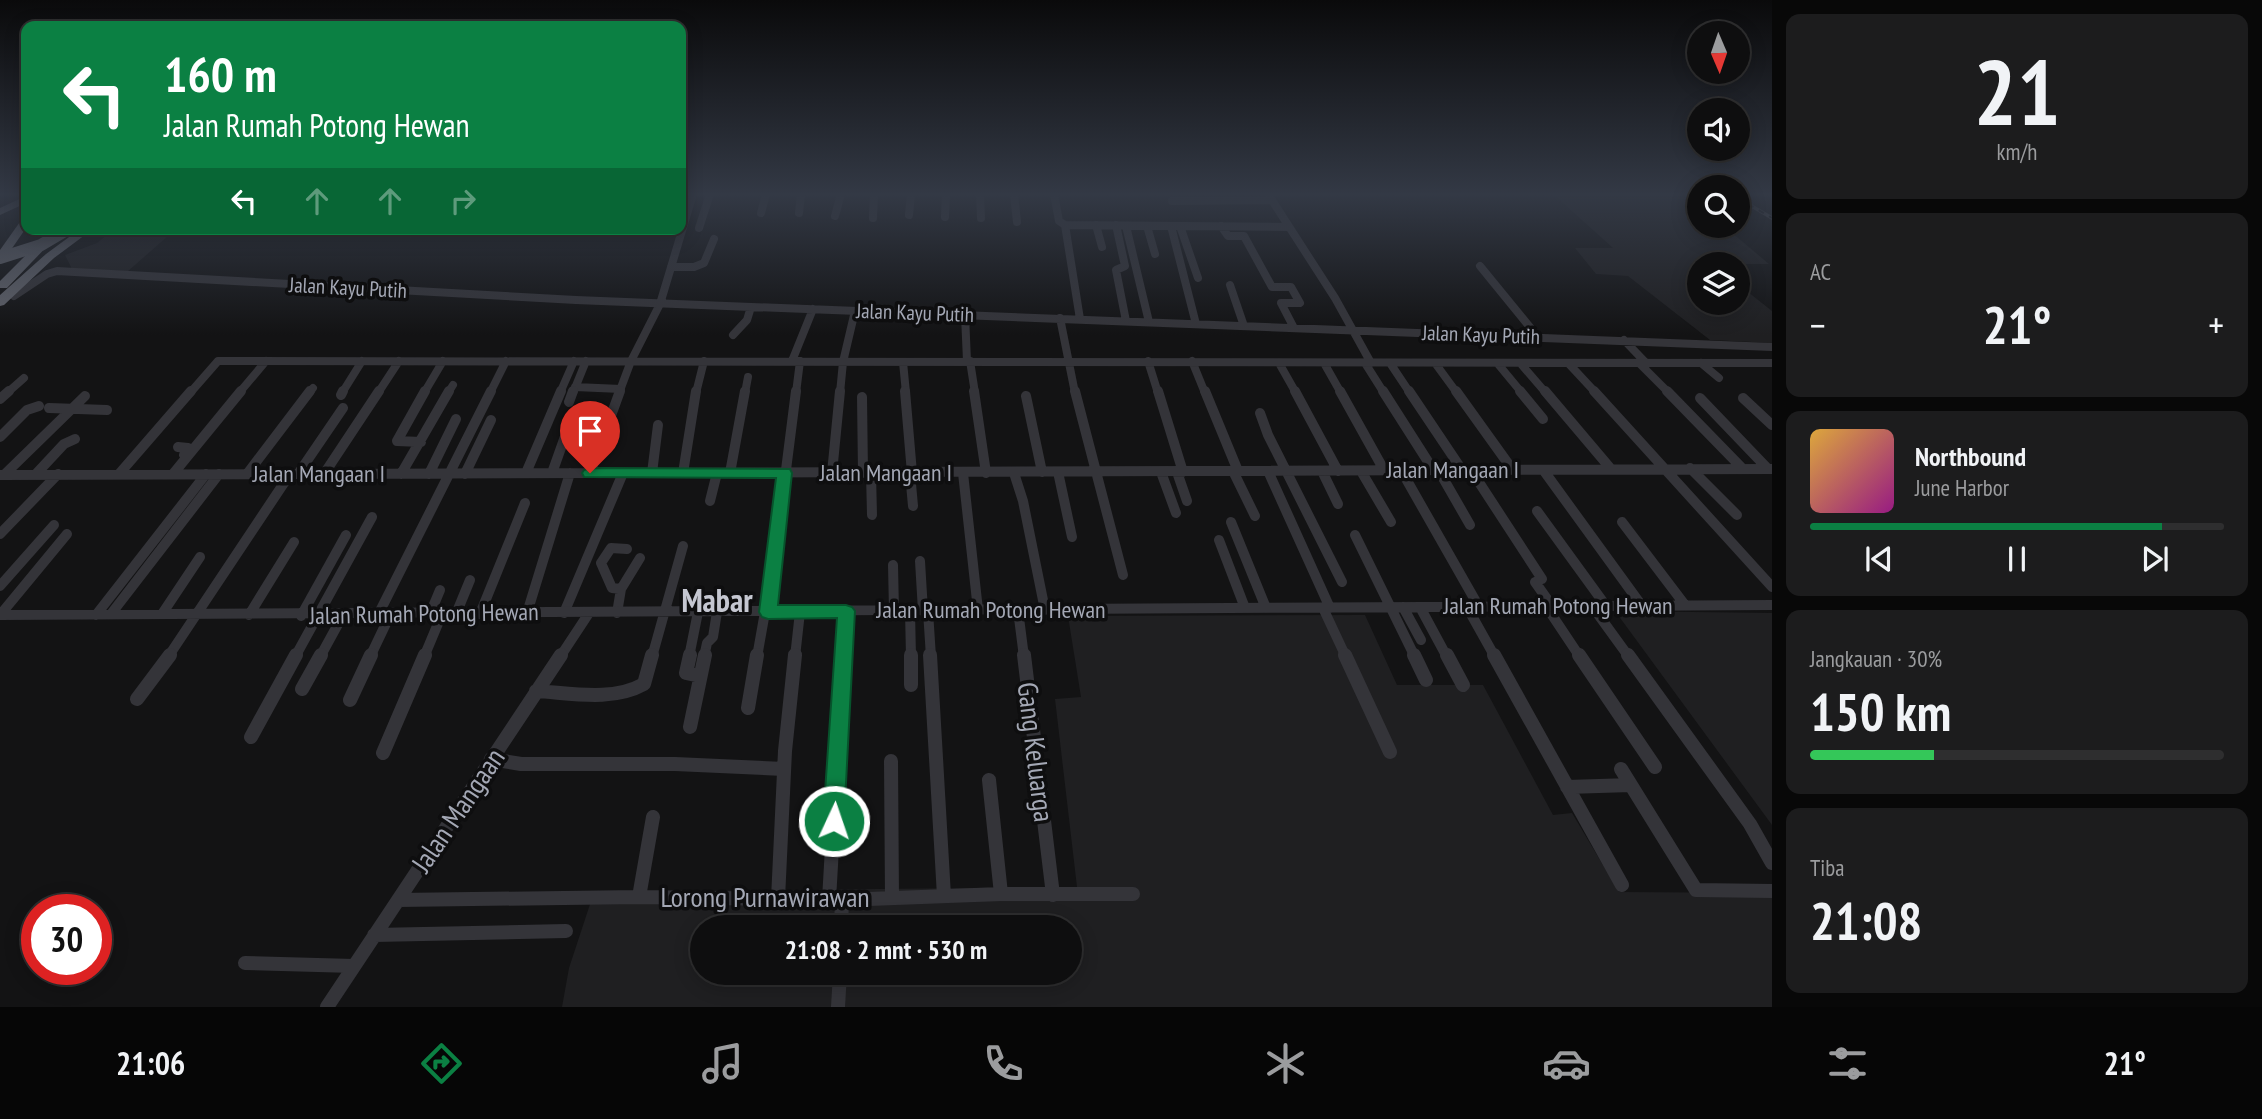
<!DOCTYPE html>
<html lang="id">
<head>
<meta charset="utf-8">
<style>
	body { margin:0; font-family:"PT Sans Narrow",sans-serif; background:#1c1c1d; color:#f1f3f6; height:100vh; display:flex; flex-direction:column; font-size:26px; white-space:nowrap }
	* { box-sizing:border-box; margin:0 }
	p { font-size:23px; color:#9b9c9e }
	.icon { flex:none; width:38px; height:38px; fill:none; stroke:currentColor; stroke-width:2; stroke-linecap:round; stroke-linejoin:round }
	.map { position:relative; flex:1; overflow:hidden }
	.panel { display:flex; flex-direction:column; gap:14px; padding:14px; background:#080808; width:490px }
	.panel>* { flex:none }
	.top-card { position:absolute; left:21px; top:21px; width:665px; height:214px; border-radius:14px; box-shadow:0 4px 18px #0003,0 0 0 2px #2e2e2f; background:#0b8043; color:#fff; overflow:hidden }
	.needle { width:46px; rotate:178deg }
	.buttons { position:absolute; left:1687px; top:21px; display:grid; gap:14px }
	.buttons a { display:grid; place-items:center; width:63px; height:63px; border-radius:50%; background:#0e0e0f; box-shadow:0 4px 18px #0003,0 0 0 2px #2e2e2f; font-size:35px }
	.speed { position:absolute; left:21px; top:894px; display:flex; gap:14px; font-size:35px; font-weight:700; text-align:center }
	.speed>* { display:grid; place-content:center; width:91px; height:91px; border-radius:50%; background:#0e0e0f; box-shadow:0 4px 18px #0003,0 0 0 2px #2e2e2f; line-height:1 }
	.speed .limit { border:10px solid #d22; background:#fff; color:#111 }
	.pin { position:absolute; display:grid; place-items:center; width:60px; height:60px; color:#fff; margin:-72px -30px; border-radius:50% 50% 50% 0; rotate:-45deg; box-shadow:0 0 7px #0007 }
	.pin .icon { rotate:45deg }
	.me { position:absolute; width:77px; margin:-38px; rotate:3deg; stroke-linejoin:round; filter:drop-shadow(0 0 5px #0008) }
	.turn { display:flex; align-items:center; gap:24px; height:147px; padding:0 28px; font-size:32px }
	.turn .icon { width:91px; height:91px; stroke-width:2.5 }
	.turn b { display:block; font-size:49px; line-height:60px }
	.lanes { display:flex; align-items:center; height:66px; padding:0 28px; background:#0003; justify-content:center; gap:35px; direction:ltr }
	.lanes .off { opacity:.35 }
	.big { font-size:52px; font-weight:700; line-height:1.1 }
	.panel .card { flex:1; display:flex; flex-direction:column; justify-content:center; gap:10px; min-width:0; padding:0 24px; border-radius:14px; background:#1c1c1d }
	.panel .dial { align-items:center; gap:0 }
	.dial b { font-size:91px; line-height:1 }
	.song { display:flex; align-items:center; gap:21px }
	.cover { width:84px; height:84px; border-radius:10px; background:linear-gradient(135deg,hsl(40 70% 55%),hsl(310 70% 35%)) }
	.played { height:7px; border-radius:4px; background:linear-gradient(90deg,#0b8043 85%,#2e2e2f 85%) }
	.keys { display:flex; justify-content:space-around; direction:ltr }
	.heat { display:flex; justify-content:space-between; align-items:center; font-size:38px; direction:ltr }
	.charge { height:10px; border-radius:5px; background:linear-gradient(90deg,#34c759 30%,#2e2e2f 0) }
	.trip { position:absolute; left:690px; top:915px; width:392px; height:70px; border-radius:35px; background:#0e0e0f; box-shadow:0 4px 18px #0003,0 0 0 2px #2e2e2f; font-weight:700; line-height:70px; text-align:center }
	.dock { display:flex; height:112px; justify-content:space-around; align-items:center; background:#060606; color:#9b9c9e }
	.dock .icon { width:49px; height:49px }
	.dock .selected { color:#0b8043 }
	.dock b { font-size:32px; color:#f1f3f6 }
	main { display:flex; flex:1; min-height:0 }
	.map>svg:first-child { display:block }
</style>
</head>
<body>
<main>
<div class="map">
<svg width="1772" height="1007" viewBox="0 0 1772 1007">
	<rect width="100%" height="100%" fill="#131314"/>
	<path fill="#1f1f21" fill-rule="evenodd" d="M1553,194H1680L1699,208V226H1724L1769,264H1699V303H1738V284L1772,311V343L1710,340L1628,276L1596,274L1575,248H1613Z
		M114,229H176L127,272L72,269L65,255L97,243Z
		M1615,611L1772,613V825Z
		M1365,615L1397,685H1483L1553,815L1572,813L1619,892L1772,893V1007H562L569,968L594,892L1077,887L1055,699L1081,697L1068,616ZM702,928H1069V973H702Z"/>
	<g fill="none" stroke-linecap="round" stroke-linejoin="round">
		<path stroke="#343439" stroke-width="8" d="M980,194L981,218
			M1014,194L1017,222
			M1054,194L1059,221L1065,225L1289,227
			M1268,194L1335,298L1371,363
			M1172,201L1271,200
			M761,213L766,194
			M799,213L801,194
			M909,215L911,194
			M835,216L841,194
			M945,217L946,194
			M873,218L874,194
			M1065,225L1080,319
			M1096,225L1102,247
			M1116,225L1125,266L1116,270L1126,321
			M1126,226L1149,322
			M1147,226L1155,254
			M1171,226L1196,324
			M1180,226L1198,278
			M1221,226L1228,236H1244L1272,287H1291L1300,303H1281L1294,328
			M699,228L710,194
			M410,233L412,229
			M1480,266L1538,337
			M671,267H694L704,263L714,239
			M1230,285L1244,326
			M14,296L47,274L57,271L576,300L1772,347
			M965,315L967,361
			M1060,318L1075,393
			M733,335L747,320L751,307
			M1624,340L1647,364
			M792,361L813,309
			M970,361L975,393
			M1148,361L1158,393
			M1192,361L1205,393
			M903,362L906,393
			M1279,363L1296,393
			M1324,363L1341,393
			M1365,363L1384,393
			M1390,363L1410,393
			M1435,363L1457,393
			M1701,363L1719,378
			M1498,364L1522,393
			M1521,364L1546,393
			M1569,364L1596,393
			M1640,364L1669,393
			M575,387L621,389
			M7,393L24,378
			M190,393L218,361L1772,363
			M239,393L266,361
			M309,393L313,388
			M342,393L362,361
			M378,393L399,361
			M424,393L443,361
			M448,393L453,385
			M490,393L506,361
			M560,393L574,361
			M573,393L586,361
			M619,393L631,361L660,304L693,194
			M696,393L704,361
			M745,393L748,377
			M796,393L800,361
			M840,393L843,362L855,311"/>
		<path stroke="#343439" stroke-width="10" d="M905,391L912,473
			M974,391L986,473
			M1075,391L1123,575
			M1158,391L1183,472
			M1205,391L1238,471
			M1295,391L1338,471
			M1340,391L1384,470
			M1383,391L1434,471
			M1409,391L1462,470
			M1456,391L1512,469
			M1520,391L1543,419
			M1545,391L1611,469
			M1594,391L1772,587
			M1667,391L1741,467
			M341,395L343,391
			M1026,396L1042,472
			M862,397L863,473
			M1700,398L1768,469
			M1743,398L1772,425
			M0,399L9,391
			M569,402L573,391
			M49,408L107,410
			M1260,413L1268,435L1342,582
			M0,437L27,410L39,406
			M421,442L397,441L425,391
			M178,447L188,448L184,455
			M1690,468L1737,515
			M1401,470L1479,607
			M1471,470L1542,579L1535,582L1552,606
			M1233,471L1255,516
			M1268,471L1330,608
			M1322,471L1338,504
			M1361,471L1391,522
			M1439,471L1470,525
			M1544,471L1642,606
			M1058,472L1072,537
			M1161,472L1176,513
			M1177,472L1187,501
			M526,473L561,391
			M552,473L572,417
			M590,473L620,391
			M652,473L658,425
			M683,473L696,391
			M730,473L745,391
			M832,473L840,391
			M871,473L872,515
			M910,473L913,506
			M963,473L978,610
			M1014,473L1023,501L1045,610
			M5,474L85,396
			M36,474L64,444L75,439
			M119,474L191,391
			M173,474L241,391
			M247,474L310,391
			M298,474L343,408
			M324,474L379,391
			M401,474L449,391
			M429,474L456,419
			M465,474L491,420
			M0,475L1772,469
			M710,501L717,473
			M1537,511L1606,606
			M1231,522L1266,608
			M1622,522L1685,605
			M0,534L58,474
			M1355,535L1415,657
			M1219,540L1245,608
			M920,561L923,611
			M893,565L894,611
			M0,586L54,525
			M621,589L612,588L601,563L611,548L627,549
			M1546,606L1580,657
			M1592,606L1629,657
			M1403,607L1421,640
			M1420,607L1447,657
			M1467,607L1495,657
			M1323,608L1346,657
			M1018,610L1024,657
			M910,611L911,657
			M928,611L931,657
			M768,612L796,391
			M527,613L570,473
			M564,613L623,473
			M617,613L621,589L640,558
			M111,614L219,474
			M162,614L200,557
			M430,614L440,590
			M456,614L470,580
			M480,614L525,503
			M0,615L1772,605
			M0,615L67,534
			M96,615L206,474
			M249,615L294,542
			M378,615L491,391
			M301,616L346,535
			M168,657L290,474
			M295,657L372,517
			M320,657L343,615
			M370,657L390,615
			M424,657L442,614
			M560,657L589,613
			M652,657L683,546
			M689,657L698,612
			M704,657L707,643L713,637L717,612
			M757,657L765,612
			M795,657L800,612
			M843,657L846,611"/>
		<path stroke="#343439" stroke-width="14" d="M690,655L686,673L700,676
			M911,655V685
			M930,655L944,896
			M1024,655L1053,895
			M1345,655L1390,752
			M1414,655L1426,680
			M1447,655L1463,685
			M1494,655L1622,885
			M1579,655L1655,767
			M1628,655L1750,824L1772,863
			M302,689L321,655
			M536,691C571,693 612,702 644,684L652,655
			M137,699L170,655
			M350,700L371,655
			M748,708L757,655
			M690,727L705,655
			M251,737L296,655
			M383,753L425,655
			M491,759L521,764H675L784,769
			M891,761L892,897
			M1621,769L1696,890L1772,891
			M989,780L1001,894
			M1567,787L1631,785
			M639,897L653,817
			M778,899L785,751L795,655
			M398,900L639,897L842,900L1001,894H1133
			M829,900L843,655
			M841,928L842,900
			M374,935L566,931
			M245,963L354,966
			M327,1007L561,655
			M838,1007L840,973"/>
		<path fill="#60626a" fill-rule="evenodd" d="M26,196V203L0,215V208Z
			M26,218V228L4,260L0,261V250L22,219Z
			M80,229H93L54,258L4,305L0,306V295L46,254Z
			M44,237L54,239L7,288H0V281Z"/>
		<g stroke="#47484e" stroke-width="3.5">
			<path id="rail" d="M1738,198L1772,218"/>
		</g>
		<use href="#rail" stroke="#0e0e0f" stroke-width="2" stroke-dasharray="6" stroke-linecap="butt"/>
		<path stroke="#60626a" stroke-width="12" d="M0,258L41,245L68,229"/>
	</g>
	<linearGradient id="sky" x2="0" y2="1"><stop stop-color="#0a0a0b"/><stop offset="0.58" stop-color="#333945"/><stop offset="1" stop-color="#333945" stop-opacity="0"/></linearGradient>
	<rect width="1772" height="335" fill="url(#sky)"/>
	<path fill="#0b8043" stroke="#07532c" stroke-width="2" d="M590,468L790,469L792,473L778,605H846L852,607L855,611L844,821L841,828L834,831L826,828L823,821L837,618L768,619L762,617L759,612L776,478L584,477L582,473L584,470Z"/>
	<g text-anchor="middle" stroke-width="7" stroke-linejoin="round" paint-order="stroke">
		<g font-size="21" fill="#a4a8b5" stroke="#0e0e0f">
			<text transform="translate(348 288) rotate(3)" y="7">Jalan Kayu Putih</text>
			<text transform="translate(915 313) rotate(2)" y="7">Jalan Kayu Putih</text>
			<text transform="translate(1481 335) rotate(2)" y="7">Jalan Kayu Putih</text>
		</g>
		<g font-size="24" fill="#a4a8b5" stroke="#0e0e0f">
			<text x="1453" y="478">Jalan Mangaan I</text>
			<text x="886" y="481">Jalan Mangaan I</text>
			<text x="319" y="482">Jalan Mangaan I</text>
			<text x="1558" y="614">Jalan Rumah Potong Hewan</text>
			<text x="991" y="618">Jalan Rumah Potong Hewan</text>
			<text transform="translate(424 614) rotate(-1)" y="8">Jalan Rumah Potong Hewan</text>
		</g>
		<g font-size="28" fill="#a4a8b5" stroke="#0e0e0f">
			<text transform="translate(1036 752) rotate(83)" y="10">Gang Keluarga</text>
			<text transform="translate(458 810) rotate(-56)" y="10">Jalan Mangaan</text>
			<text x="765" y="907">Lorong Purnawirawan</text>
		</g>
		<g font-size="32" font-weight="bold" fill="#c5c7d1" stroke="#0e0e0f">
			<text x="717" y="612">Mabar</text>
		</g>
	</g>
</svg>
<div class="buttons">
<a><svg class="needle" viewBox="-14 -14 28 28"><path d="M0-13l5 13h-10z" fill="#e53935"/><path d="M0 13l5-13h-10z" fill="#9b9c9e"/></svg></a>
<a><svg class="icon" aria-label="sound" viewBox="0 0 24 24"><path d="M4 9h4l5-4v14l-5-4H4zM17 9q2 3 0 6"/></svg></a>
<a><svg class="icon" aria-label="search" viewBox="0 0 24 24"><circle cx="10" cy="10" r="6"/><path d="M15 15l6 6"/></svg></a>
<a><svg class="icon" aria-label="layers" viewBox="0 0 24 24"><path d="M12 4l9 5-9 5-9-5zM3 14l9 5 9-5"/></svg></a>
</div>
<div class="speed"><div class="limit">30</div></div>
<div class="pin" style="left:590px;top:473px;background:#d93025"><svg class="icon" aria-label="arrive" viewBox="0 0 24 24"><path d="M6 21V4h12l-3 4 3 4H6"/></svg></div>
<svg class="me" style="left:834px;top:821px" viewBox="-20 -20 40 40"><circle r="17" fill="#0b8043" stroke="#fff" stroke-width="3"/><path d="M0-11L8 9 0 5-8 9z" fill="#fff"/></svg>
<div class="trip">21:08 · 2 mnt · 530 m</div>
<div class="top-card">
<div class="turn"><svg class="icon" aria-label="left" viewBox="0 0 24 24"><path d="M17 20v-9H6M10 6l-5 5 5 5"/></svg><div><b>160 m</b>Jalan Rumah Potong Hewan</div></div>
<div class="lanes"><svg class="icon" aria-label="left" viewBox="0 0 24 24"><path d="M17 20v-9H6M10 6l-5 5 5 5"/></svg><svg class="icon off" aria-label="ahead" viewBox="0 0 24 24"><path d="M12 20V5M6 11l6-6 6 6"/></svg><svg class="icon off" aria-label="ahead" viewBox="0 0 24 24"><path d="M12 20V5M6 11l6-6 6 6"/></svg><svg class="icon off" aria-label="right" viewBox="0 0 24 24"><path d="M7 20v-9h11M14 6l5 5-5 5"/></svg></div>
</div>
</div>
<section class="panel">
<div class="card dial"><b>21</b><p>km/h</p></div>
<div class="card"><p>AC</p>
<div class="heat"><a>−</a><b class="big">21°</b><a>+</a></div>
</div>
<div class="card">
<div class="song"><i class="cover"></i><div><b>Northbound</b><p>June Harbor</p></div></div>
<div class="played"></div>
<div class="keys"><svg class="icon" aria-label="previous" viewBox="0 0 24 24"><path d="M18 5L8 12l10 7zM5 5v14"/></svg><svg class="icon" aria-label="pause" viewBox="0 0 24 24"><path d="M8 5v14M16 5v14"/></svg><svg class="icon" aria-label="next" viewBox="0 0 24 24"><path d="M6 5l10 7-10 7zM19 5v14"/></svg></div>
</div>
<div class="card"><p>Jangkauan · 30%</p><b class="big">150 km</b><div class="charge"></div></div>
<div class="card"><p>Tiba</p><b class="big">21:08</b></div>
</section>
</main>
<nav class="dock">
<b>21:06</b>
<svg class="icon selected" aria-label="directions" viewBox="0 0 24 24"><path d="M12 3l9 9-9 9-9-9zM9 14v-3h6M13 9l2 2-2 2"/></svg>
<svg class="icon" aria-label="music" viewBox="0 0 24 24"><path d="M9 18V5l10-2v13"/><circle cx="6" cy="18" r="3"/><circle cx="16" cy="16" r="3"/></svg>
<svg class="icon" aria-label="phone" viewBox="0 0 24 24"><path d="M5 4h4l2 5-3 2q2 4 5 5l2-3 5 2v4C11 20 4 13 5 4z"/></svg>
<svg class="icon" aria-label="climate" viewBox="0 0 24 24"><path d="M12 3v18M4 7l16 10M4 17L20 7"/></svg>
<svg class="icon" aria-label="car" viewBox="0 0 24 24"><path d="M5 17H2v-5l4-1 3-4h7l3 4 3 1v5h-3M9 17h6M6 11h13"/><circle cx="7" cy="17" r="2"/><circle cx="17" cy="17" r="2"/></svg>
<svg class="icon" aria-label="filters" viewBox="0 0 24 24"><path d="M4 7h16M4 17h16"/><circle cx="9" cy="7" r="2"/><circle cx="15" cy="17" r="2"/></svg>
<b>21°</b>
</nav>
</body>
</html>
